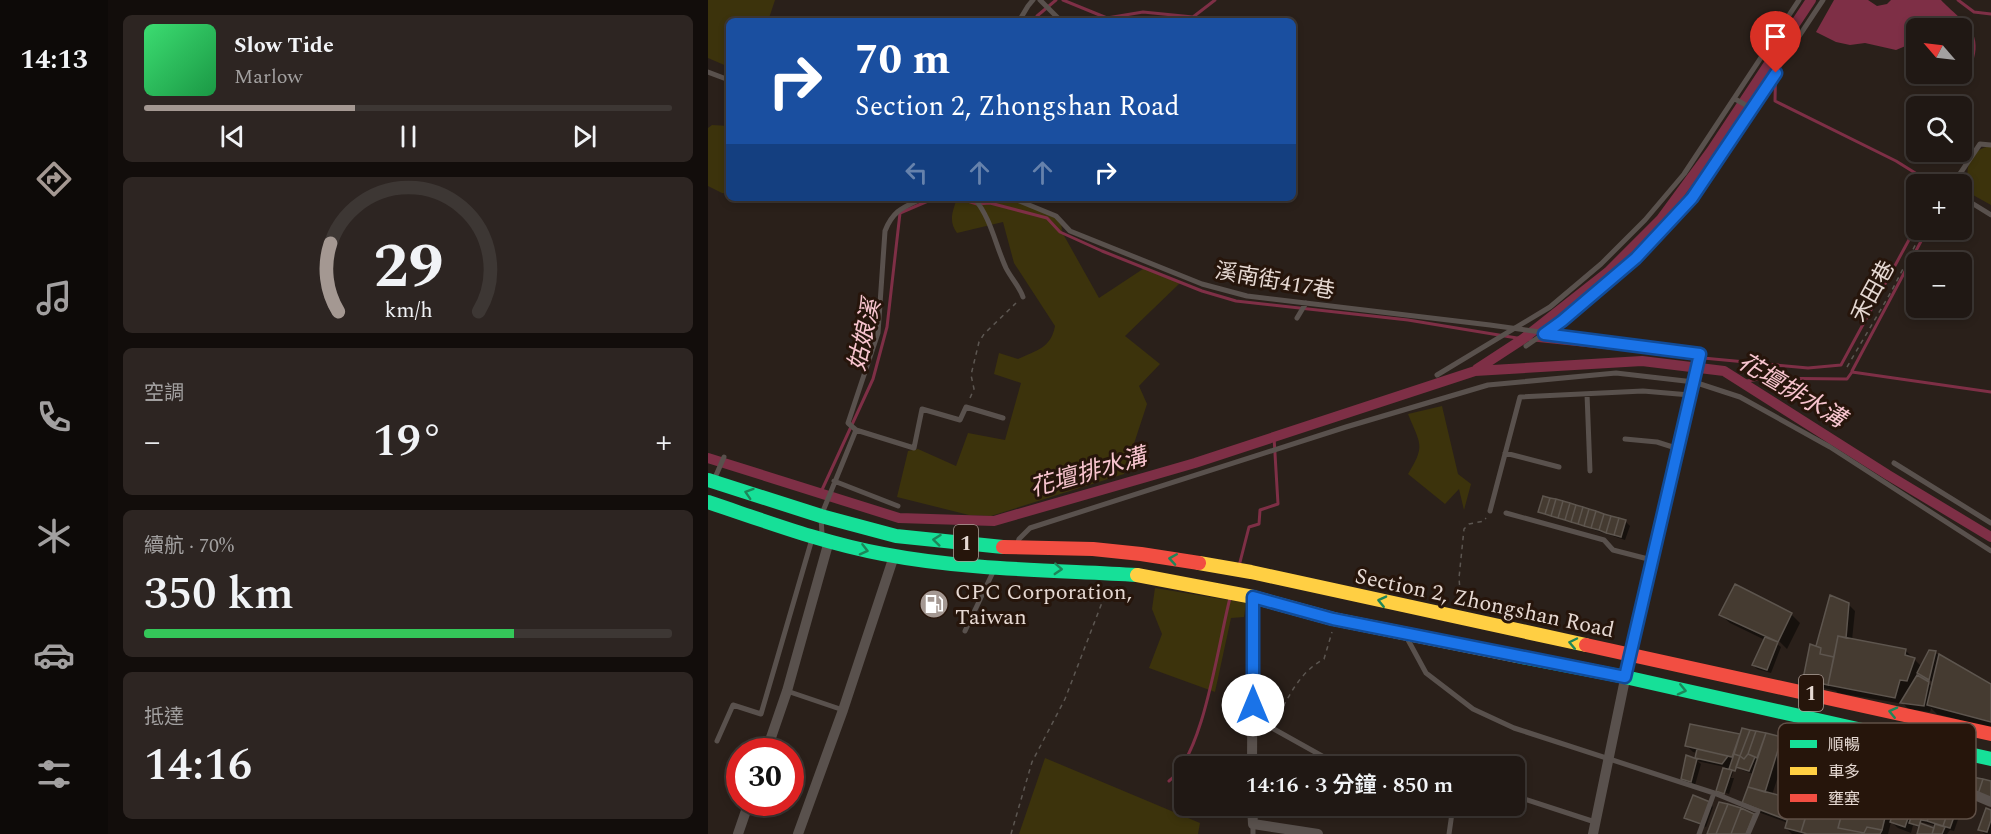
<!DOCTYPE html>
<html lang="zh-TW">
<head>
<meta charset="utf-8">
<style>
	body { margin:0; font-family:Spectral,"Noto Sans TC",serif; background:#2d2522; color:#f1f3f6; height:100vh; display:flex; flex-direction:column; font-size:22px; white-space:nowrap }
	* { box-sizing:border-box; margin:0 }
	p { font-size:20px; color:#a2a0a0 }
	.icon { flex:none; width:33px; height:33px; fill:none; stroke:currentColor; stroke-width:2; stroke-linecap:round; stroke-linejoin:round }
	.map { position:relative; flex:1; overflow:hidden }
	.side { display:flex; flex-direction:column; gap:15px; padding:15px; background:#120d0b; width:600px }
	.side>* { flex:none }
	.top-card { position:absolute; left:18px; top:18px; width:570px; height:183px; border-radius:9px; box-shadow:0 3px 9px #0003,0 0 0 2px #3d3734; background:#1a4fa0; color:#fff; overflow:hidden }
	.needle { width:39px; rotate:298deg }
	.tools { position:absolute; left:1198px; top:18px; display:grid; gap:12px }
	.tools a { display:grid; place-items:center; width:66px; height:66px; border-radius:9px; background:#201814; box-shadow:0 3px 9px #0003,0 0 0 2px #3d3734; font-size:30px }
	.speed { position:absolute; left:18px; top:738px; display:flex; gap:12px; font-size:30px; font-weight:700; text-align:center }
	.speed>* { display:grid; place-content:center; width:78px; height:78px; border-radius:50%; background:#201814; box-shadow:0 3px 9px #0003,0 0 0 2px #3d3734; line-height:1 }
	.speed .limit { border:9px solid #d22; background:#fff; color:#111 }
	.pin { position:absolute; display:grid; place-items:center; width:51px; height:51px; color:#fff; margin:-62px -26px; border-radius:50% 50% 50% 0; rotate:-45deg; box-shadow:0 0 6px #0007 }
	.pin .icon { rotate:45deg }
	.me { position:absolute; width:66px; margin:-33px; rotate:0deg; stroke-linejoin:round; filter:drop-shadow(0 0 4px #0008) }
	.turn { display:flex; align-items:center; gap:21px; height:126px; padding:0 30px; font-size:27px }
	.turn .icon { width:78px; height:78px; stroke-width:2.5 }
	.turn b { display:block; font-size:42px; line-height:51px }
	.lanes { display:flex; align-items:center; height:57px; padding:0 30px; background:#0003; justify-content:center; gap:30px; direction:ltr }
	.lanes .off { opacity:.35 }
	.big { font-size:45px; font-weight:600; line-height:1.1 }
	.side .card { flex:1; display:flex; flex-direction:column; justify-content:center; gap:9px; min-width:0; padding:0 21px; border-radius:9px; background:#2d2522 }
	.side .dial { align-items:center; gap:0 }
	.dial svg { height:156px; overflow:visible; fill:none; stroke:#3d3734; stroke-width:7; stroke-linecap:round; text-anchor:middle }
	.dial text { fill:#f1f3f6; stroke:none }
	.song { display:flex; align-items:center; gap:18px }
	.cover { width:72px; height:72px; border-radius:9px; background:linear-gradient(135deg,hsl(140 70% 55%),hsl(140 70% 35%)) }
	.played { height:6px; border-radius:3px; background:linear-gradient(90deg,#a49892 40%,#3d3734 40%) }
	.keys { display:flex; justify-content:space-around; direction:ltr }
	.heat { display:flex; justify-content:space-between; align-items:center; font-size:33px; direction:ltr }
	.charge { height:9px; border-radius:4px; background:linear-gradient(90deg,#34c759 70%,#3d3734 0) }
	.trip { position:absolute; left:466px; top:756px; width:351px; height:60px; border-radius:9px; background:#201814; box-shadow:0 3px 9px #0003,0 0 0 2px #3d3734; font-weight:600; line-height:60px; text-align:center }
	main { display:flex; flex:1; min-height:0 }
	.tab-bar { display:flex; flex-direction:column; width:108px; justify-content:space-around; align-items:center; background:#0d0a08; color:#a2a0a0 }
	.tab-bar .icon { width:42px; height:42px }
	.tab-bar .active { color:#a49892 }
	.tab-bar b { font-size:27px; color:#f1f3f6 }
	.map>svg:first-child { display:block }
</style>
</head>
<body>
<main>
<nav class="tab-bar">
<b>14:13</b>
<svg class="icon active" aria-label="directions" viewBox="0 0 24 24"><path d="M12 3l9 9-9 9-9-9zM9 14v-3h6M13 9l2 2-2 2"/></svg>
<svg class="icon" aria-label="music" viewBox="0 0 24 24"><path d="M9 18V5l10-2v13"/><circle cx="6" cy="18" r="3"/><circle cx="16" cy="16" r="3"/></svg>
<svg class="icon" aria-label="phone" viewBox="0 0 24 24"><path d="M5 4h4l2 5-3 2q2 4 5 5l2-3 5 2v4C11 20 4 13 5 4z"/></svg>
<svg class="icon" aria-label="climate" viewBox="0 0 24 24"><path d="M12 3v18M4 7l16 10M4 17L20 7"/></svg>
<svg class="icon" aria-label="car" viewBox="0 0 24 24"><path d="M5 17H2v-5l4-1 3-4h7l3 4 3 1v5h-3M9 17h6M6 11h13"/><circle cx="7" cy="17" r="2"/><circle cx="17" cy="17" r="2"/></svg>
<svg class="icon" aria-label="filters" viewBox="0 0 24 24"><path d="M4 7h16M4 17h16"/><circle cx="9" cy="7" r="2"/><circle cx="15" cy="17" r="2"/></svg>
</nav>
<section class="side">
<div class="card">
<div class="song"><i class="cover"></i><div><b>Slow Tide</b><p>Marlow</p></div></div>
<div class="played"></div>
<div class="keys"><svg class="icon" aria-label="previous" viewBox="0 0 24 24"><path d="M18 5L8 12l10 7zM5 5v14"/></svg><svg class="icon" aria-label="pause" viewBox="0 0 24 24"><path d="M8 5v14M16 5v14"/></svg><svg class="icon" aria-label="next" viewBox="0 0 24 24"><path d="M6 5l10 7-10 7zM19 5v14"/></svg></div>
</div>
<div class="card dial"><svg viewBox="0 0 100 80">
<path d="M14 69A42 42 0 1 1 86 69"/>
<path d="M14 69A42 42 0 0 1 10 34" stroke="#a49892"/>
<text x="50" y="56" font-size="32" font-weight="700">29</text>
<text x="50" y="72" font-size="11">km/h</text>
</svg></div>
<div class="card"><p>空調</p>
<div class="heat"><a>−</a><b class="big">19°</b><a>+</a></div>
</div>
<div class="card"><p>續航 · 70%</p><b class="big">350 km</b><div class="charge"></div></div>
<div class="card"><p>抵達</p><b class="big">14:16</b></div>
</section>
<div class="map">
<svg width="1283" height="834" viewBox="0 0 1283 834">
	<rect width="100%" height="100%" fill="#2a201a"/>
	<path fill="#3c330c" d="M0,0H67L60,21H21V67L0,58Z
		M4,125L21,126V194L14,193L0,186V128Z
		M1283,146V205L1265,195C1254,176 1259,149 1283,146Z
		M249,198H267L273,201C294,187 333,211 353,220L354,232L391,298L438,267L473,282L417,336L452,364L431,386L439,404L416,474L283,516L261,515L189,497L200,451L210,449L248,466L260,433L297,440L313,383L286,374L291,353L310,359C329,350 343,348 347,326L306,263L295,222L249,233C240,221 245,211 249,198Z
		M734,406L750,474L763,484L756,510L751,489L737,504L700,474C718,445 712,444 700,414Z
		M447,588L538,603L536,617L523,618L507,692L441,668L454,634L444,609Z
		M337,758L492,823L490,834H311Z"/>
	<path fill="#7e2f46" d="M1126,0H1160L1169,6L1179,4L1183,0H1233C1241,9 1260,23 1265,34C1274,53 1259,88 1234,83C1229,82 1223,76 1218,74H1254V28H1209V49L1200,45L1188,50L1157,43L1142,45L1128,42L1108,32Z"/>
	<path fill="#0007" fill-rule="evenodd" d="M836,497L918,522L922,526L917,540L834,513L832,512Z
		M1123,597L1140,604L1147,611L1144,640L1197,650L1214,667L1227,653L1283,685V728L1229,714L1223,708L1222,712L1200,709L1196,704L1130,693L1128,691L1103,685L1096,679L1110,648ZM1213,674L1226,683L1225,687L1211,678Z
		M1083,614L1092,623L1079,649L1068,638V643L1073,647L1063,673L1049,669L1045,665L1057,640L1022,623L1013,615Z
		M1057,734L1074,739L1080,745L1064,795L1086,801L1118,754L1125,761L1121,772L1188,774L1197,782L1195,786H1210L1215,791V788L1251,801L1255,805L1246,831L1242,830L1239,834H1211L1212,828L1205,825L1203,833L1190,828L1183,822L1180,834H1084L1078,828L1080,823L1042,809L1045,774L1034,770L1030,767L1028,772L1030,767L1027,764L1025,771L1022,770L1025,773L1023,778H1026L1027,775L1021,794L1013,791V793L1010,790L1017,767L989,761L993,764L987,785L978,783L974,779L988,760L989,753L985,752L979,746L1031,736L1032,737ZM1179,803L1190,804L1186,814L1177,807ZM1213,822L1225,825L1232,832L1212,824Z
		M1001,803L1005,807L998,827L982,821L978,817Z
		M1283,811V834H1277L1272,830Z"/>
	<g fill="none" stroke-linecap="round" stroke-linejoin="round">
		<path stroke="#7e2f46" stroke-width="3" d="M355,0L399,18L435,12L485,17L507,0
			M1250,0L1266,12L1283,14
			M326,21L329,16L348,0
			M1068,52L1067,101L1188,161L1225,184
			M250,198L269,204L282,203L284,198
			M282,203L339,218L352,232L394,251L494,291L528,301L700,320L815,339L988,357
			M995,358L1100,368L1133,365L1209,225
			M1144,371L1219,230
			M1033,382L1057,378L1139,379L1144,372L1283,392
			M113,492L165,379L179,327L192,213L227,198
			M531,566L541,527L551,524L552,510L570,504L566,437
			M461,781C496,754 510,644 522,598"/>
		<path stroke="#7e2f46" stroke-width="10" d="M769,369L815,339L900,272L953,219L1003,151L1103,0
			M0,458L191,518L286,521L487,463L767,371L934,361L1016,371L1180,475L1283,537"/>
	</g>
	<path fill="#453b31" stroke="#5d554e" stroke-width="1.5" d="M835,496L842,498L837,514L830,512Z
		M842,498L848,499L843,516L837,514Z
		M848,499L855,501L850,518L843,516Z
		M855,501L862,503L857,520L850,518Z
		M862,503L868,505L863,522L857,520Z
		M868,505L875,507L870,524L863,522Z
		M875,507L881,509L876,526L870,524Z
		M881,509L888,511L883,528L876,526Z
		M888,511L896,514L891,530L883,528Z
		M896,514L903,516L898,533L891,530Z
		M903,516L911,518L906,535L898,533Z
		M911,518L918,520L913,537L906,535Z
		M1027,584L1084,613L1070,642L1011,615Z
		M1122,595L1141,603L1138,638L1130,636L1126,657L1112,654L1113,648L1108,646Z
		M1130,636L1198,649L1197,655L1207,658L1199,681L1192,680L1187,698L1120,685Z
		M1057,637L1070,642L1059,670L1044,665Z
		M1102,644L1113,648L1112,654L1126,657L1120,685L1095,679Z
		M1221,650L1228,651L1221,680L1209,673Z
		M1231,654L1283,684V722L1219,705Z
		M1209,675L1221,682L1216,706L1192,703Z
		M982,724L1032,734L1024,757L977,746Z
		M1034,728L1042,730L1032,756L1026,754Z
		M1042,730L1048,731L1040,754L1036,759L1032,756Z
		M1048,731L1058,733L1049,758L1040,754Z
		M1058,733L1074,737L1057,792L1040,787Z
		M989,749L1020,756L1014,764L987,758Z
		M1026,754L1032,756L1027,771L1021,769Z
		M1040,754L1047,757L1041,771L1028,767L1032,756L1036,759Z
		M978,755L989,759L983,782L973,779Z
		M1015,768L1024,770L1016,794L1008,791Z
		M1239,772L1275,779L1270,794L1236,780Z
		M1093,773L1110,778L1093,832L1077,828Z
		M1275,779L1283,781V799L1270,794Z
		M1195,785H1211L1197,827L1182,822Z
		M1215,786L1223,789L1211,826L1201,823Z
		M1040,787L1085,799L1079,820L1034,803Z
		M1223,789L1230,792L1219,821L1213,820Z
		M1105,792L1138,798L1130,828L1156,833L1159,827L1174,830L1172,834H1099L1093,832Z
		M1230,792L1245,797L1235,826L1219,821Z
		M985,795L1002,802L993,824L976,818Z
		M1245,797L1252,800L1242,828L1235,826Z
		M1138,798L1180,805L1174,830L1159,827L1156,833L1130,828Z
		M1011,802L1020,804L1008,834H999Z
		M1020,804L1033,808L1023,834H1008Z
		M1033,808L1046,814L1038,834H1023Z
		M1278,808L1283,810V820L1279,832L1270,830Z
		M1212,823L1226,828L1224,834H1209Z
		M1227,824L1237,827L1234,834H1224Z"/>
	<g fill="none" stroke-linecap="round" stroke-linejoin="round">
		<path stroke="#5c5651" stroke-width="1.5" stroke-dasharray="4.5 4.5" stroke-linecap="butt" d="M1139,367L1183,292L1215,230
			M262,398L266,389L263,375L271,342L276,334L308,303
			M753,603L751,578L756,529L761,524L776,521L778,518
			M567,722C580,698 591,672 616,659L624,632
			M303,834L324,762L357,699L400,587"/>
		<path stroke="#59514d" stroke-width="5" d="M332,0L353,21
			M311,21L320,6L325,0
			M0,72L21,80
			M1027,99L1045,109
			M1245,184L1272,144L1283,145
			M1254,197L1283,215
			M266,198C283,218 287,244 298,268C303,278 311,286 315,297
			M304,198L348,216L362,231L494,284L539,296L782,325L992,354
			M589,318L598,303
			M818,346L854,321L928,258L984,198L1115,0
			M729,375L842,307L893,264L937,220L976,174L1091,0
			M879,394L882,471
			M148,430L206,448L214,409L252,420L258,407L295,418
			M917,439L949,442L971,449
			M797,453L851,467
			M1186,463L1283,523
			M6,480L16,457
			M126,481L190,506
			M782,511L812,397L935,391L982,395
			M798,513L896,540L905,550L944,560
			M114,535L113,516L148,430L140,423L170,333L177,231C185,210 196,207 215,198
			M309,546L311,539L322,528L638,427L780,385L908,373L986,382L1032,397L1122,447L1283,551
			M257,631L286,570
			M699,638L718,673L765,709L806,728L1006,793L1050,811L1040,834
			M79,691L135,710
			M545,727L564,728L632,766
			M9,741L25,705L53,714L104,539
			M807,796L887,822
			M683,806L744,813L741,834
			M545,834V824
			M991,834L1006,793"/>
		<path stroke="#59514d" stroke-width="10" d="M1175,736L1200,767L1283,802
			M58,752L79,691L121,541
			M544,766L545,597
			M544,806L545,824L610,834
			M30,834L41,802
			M90,834L135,710L186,556
			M885,834L922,655L992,354"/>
		<path stroke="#16e098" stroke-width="14" d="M0,480L113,516L188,536L295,547
			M0,502C57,521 115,543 175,554C258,570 344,570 429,575
			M809,656L917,677L1283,759"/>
		<path stroke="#ffcf43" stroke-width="14" d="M491,563L543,572L878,645
			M429,575L545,597L625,619L809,656"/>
		<path stroke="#f24e42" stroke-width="14" d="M295,547L385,549L433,554L491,563
			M878,645L1283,734"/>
	</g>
	<defs><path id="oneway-chevron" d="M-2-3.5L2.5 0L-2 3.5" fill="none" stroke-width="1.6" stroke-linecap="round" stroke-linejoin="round" transform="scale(1.5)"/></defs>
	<g stroke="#1d8559">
		<use href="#oneway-chevron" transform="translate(41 493) rotate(-162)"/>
		<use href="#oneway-chevron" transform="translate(229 540) rotate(-174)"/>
		<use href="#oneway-chevron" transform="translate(156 550) rotate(14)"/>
		<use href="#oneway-chevron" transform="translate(465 559) rotate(-171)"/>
		<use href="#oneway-chevron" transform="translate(350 569) rotate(3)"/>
		<use href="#oneway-chevron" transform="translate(674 601) rotate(-167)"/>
		<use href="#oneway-chevron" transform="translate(865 643) rotate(-168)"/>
		<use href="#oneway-chevron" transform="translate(974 690) rotate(13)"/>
		<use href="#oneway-chevron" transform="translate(1185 712) rotate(-167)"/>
	</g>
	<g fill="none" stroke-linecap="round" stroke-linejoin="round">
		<g stroke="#114b97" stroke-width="15">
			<path id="route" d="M545,705V597L625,619L917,677L992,354L836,334L854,321L928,258L984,198L1068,73"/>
		</g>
		<use href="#route" stroke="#1a73e8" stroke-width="10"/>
	</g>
	<defs>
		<g id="fuel-disc" transform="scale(1.5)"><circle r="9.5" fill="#a49892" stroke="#26150b"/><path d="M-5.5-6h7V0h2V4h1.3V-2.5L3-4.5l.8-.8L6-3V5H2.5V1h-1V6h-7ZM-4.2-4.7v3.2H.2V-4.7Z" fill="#fff"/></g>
	</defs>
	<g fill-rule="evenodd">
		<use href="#fuel-disc" x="226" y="604"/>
	</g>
	<g text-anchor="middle" stroke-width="6" stroke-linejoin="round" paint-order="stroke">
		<g fill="#26150b" stroke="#ac9e97" stroke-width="1.5">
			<rect x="246" y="525" width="24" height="36" rx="4.5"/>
			<rect x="1091" y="675" width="24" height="36" rx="4.5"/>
		</g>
		<g font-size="21" font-weight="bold" fill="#e6d9d3">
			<text x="258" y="550">1</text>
			<text x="1103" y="700">1</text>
		</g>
		<g font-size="22" fill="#e6d9d3" stroke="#26150b">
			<text transform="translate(567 280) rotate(10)" y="8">溪南街417巷</text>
			<text transform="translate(1164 291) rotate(-61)" y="8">禾田巷</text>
			<text transform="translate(777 602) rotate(12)" y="8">Section 2, Zhongshan Road</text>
		</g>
		<g font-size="22" fill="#e6d9d3" stroke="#26150b" text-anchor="start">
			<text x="247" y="599">CPC Corporation,<tspan x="247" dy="25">Taiwan</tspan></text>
		</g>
		<g font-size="24" font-style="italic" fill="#f8c5cf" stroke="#26150b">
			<text transform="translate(156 335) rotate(-77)" y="8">姑娘溪</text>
			<text transform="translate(1084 390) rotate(31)" y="8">花壇排水溝</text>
			<text transform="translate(380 472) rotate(-16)" y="8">花壇排水溝</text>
		</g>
	</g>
	<rect x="1070" y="723" width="198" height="96" rx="9" fill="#26150b" stroke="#605047" stroke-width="1.5"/>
	<rect x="1082" y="740" width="27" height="8" fill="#16e098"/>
	<rect x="1082" y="767" width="27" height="8" fill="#ffcf43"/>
	<rect x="1082" y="794" width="27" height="8" fill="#f24e42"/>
	<g font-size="16" fill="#e6d9d3">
		<text x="1120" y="750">順暢</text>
		<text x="1120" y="777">車多</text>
		<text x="1120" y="804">壅塞</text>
	</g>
</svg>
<div class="tools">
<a><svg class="needle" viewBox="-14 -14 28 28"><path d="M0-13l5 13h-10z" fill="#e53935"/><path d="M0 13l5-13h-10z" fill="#a2a0a0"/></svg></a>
<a><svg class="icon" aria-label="search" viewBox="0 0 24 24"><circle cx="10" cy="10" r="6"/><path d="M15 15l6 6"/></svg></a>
<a>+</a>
<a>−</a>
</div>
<div class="speed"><div class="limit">30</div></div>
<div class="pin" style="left:1068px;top:73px;background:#d93025"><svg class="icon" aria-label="arrive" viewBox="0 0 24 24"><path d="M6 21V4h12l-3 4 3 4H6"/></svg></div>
<svg class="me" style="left:545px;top:705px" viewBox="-20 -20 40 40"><circle r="19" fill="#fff"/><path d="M0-13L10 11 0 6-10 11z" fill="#1a73e8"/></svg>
<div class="trip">14:16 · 3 分鐘 · 850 m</div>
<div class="top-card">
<div class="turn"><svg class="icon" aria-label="right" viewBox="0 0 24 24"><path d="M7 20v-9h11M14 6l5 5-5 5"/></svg><div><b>70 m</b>Section 2, Zhongshan Road</div></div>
<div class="lanes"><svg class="icon off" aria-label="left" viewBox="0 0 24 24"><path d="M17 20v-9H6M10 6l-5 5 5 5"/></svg><svg class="icon off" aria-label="ahead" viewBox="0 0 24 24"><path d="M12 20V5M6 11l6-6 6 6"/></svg><svg class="icon off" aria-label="ahead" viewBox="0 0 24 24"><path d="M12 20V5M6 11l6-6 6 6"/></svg><svg class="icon" aria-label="right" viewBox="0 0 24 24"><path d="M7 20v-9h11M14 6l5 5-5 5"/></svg></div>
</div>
</div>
</main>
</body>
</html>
